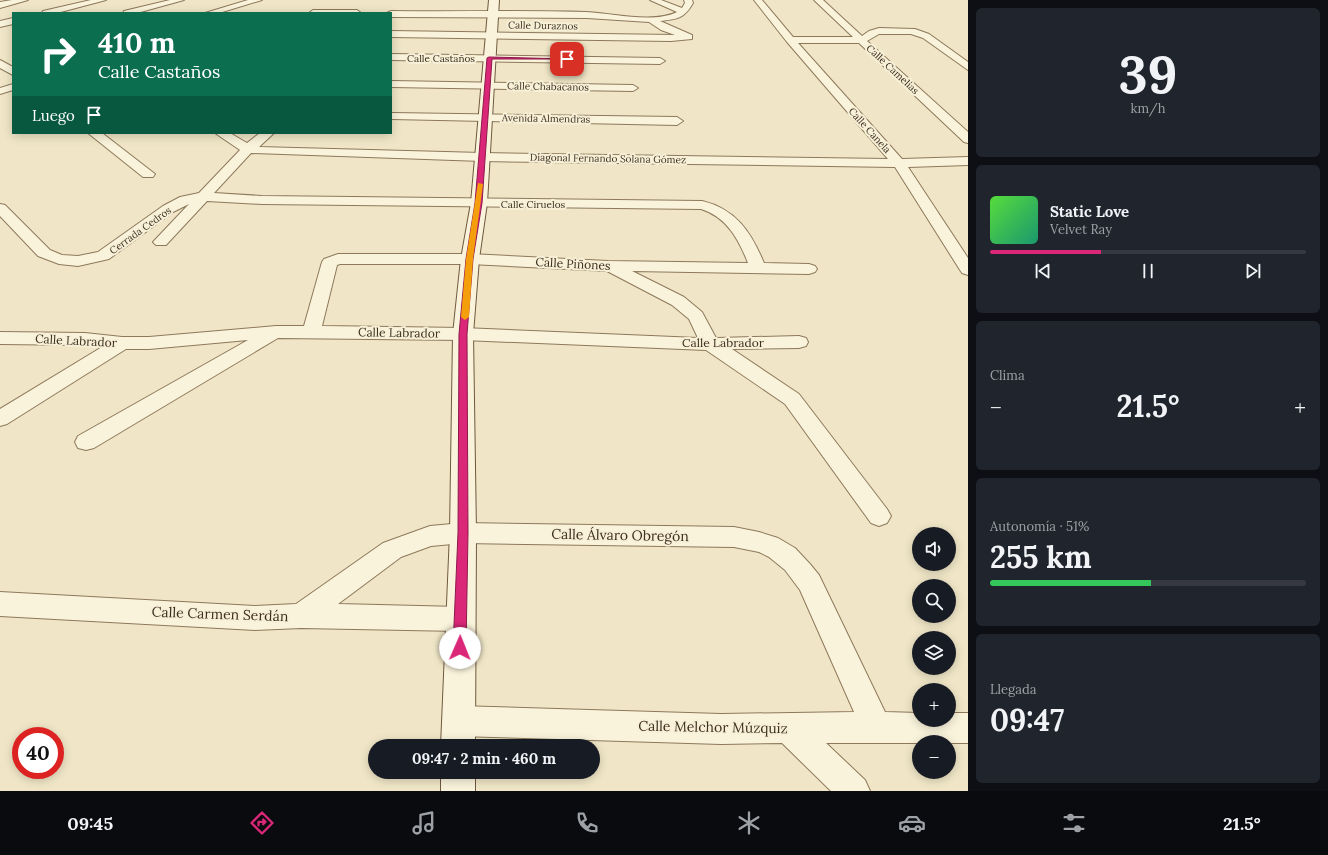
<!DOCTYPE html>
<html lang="es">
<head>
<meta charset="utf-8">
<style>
	body { margin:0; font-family:Lora,serif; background:#20242c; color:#f1f3f6; height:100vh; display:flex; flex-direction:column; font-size:15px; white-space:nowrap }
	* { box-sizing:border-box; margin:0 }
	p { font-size:13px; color:#9ea1a6 }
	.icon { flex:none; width:22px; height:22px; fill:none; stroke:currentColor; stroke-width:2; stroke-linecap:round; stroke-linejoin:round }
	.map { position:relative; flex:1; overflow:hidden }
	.details { display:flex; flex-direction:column; gap:8px; padding:8px; background:#0d0f14; width:360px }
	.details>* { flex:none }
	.top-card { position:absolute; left:12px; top:12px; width:380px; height:122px; border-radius:0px; box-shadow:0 2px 10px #0003; background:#0b6e4f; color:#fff; overflow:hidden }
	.tools { position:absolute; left:912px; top:527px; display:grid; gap:8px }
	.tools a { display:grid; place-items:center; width:44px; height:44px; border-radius:50%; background:#171b24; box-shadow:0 2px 10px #0003; font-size:20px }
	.speed { position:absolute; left:12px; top:727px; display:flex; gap:8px; font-size:20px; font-weight:700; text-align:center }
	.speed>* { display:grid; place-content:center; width:52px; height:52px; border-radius:50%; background:#171b24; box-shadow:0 2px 10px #0003; line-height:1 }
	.speed .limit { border:6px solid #d22; background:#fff; color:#111 }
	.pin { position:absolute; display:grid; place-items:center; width:34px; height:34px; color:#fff; margin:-17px; border-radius:8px; box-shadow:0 2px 6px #0006 }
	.me { position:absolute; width:44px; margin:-22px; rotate:1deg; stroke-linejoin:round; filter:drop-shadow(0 0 3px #0008) }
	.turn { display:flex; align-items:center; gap:14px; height:84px; padding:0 20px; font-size:18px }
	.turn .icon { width:52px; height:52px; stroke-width:2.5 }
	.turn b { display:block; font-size:28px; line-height:34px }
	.then { display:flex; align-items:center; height:38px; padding:0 20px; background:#0003; gap:8px; font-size:15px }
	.big { font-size:30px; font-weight:700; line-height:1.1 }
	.details .tile { flex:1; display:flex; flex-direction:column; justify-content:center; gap:6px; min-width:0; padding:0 14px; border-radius:6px; background:#20242c }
	.details .dial { align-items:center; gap:0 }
	.dial b { font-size:52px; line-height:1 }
	.song { display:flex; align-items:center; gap:12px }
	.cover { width:48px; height:48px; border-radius:6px; background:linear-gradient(135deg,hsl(110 70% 55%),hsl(160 70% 35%)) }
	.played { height:4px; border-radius:2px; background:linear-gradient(90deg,#db2777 35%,#363941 35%) }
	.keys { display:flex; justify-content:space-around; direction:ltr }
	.heat { display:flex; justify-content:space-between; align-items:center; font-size:22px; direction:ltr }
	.charge { height:6px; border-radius:3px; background:linear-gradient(90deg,#34c759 51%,#363941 0) }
	.trip { position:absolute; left:368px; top:739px; width:232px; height:40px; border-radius:20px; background:#171b24; box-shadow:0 2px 10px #0003; font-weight:700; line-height:40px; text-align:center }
	.tab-bar { display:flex; height:64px; justify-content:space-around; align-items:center; background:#090b0e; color:#9ea1a6 }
	.tab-bar .icon { width:28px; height:28px }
	.tab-bar .on { color:#db2777 }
	.tab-bar b { font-size:18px; color:#f1f3f6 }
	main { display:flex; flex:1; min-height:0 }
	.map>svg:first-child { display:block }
</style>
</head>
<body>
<main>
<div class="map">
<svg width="968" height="791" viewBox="0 0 968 791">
	<rect width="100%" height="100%" fill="#f0e6c7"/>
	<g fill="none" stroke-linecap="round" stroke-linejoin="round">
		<g stroke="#8d785b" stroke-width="2">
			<path id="street" d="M12,0H28L0,8V2Z
				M91,0H106L57,13H42L43,11Z
				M170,0H184L137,13H123L124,11Z
				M248,0H262L219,13H205Z
				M650,0H661L682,8L685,3L684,0H692L693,3C684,19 677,19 660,21L692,35V39L671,41L391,37V31L675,35L661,30L649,22L587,18L391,17V13H387L391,11C456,12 521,10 586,12C612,13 653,24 677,12Z
				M754,0H762L793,37H853L814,0H823L862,36L869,31L879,28L915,29L929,34L968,62V70L923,38L911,34H879L867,41L968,132V143L964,142L859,43H798L902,159L968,157V165L908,167L968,258V275L962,273L960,270L895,167L482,161L251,153L214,193L262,196L702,201C736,209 751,232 764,263L809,264L815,266L817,269L815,272L809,274L632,271L684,297L702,312L716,338L799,336L806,338L808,342L806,346L799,348L732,349L799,394L887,509L891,516L887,523L879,526L871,523L785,404L706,350L463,340L278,338L94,448L86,450L78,448L75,442L78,436L248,340L149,349H126L7,424L0,426V409L102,347L85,345L0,344V332L85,333L122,337H149L276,326H304L322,262L324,259L338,254H470L608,261L748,263C739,240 727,217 701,209L262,204L207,201L166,245H156L153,242L189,204L173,212L109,259L78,266L59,264L38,256L0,216V204L5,205L50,250L62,255L78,256L98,252L163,206L180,197L199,193L240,150L215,133H230L247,143L260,133H274L259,147L482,153L888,159L787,42ZM340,264H470L607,271L672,305L689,319L698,338L463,328L322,326L337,265Z
				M313,10H357L361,13H309Z
				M13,18V24L0,27V21Z
				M391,54L660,58L665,61L660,64L391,60Z
				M0,60L13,67V75L0,68Z
				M391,81L633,85L638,88L633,91L391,87Z
				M13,84V90L0,94V88Z
				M391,113L677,117L683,121L677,125L391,119Z
				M88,133H102L155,174L153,177H143Z
				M463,523L734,527L759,532L778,538L795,548L810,564L819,575L885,712L919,713V720H949V713H968V743H826L865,780L870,791H831L782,743L721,744L458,736L447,732L443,721L447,710L458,706L721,714L854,712L800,590L785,570L769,557L759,552L734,547L463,543L431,546L401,557L338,604L460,607L469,610L473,619L469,628L460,631L301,628L255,630L0,616V592L255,606L296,604L383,543L430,526Z"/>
		</g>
		<g stroke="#6f593e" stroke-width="2">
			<path id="secondary" d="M489,0H499L487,203L479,259L473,334L476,533L475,746H441L450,533L453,334L461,259L471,203Z
				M441,772H475V791H441Z"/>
		</g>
		<use href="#street" fill="#faf3db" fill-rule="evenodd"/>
		<use href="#secondary" fill="#faf3db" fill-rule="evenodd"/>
	</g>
	<path fill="#db2777" stroke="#8e194d" d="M489,57L569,59H492L482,203L473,259L467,334L468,533L466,648L464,652L460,654L455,652L453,648L458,533L459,334L466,259L475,203L487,58Z"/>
	<path fill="#f59e0b" d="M478,183L483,184L473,259L469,317L465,320L461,317L466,259Z"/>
	<g text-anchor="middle" stroke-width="4" stroke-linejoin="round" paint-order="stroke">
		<g font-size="10" fill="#3d2f20" stroke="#f7f0d7">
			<text transform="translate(543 25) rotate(1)" y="4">Calle Duraznos</text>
			<text x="441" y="62">Calle Castaños</text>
			<text transform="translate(893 69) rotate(43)" y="4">Calle Camelias</text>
			<text transform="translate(548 86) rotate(1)" y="4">Calle Chabacanos</text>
			<text transform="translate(546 118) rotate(1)" y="4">Avenida Almendras</text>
			<text transform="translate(870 130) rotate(48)" y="4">Calle Canela</text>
			<text transform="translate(608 158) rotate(1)" y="4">Diagonal Fernando Solana Gómez</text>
			<text x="533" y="208">Calle Ciruelos</text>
			<text transform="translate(140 230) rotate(-36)" y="4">Cerrada Cedros</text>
		</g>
		<g font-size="12" fill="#3d2f20" stroke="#f7f0d7">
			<text transform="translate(573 264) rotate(3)" y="4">Calle Piñones</text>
			<text transform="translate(399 333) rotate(1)" y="4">Calle Labrador</text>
			<text transform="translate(76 341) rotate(3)" y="4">Calle Labrador</text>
			<text x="723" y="347">Calle Labrador</text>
		</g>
		<g font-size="14" fill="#3d2f20" stroke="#f7f0d7">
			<text transform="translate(620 535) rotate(1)" y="5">Calle Álvaro Obregón</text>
			<text transform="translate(220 614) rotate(2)" y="5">Calle Carmen Serdán</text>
			<text transform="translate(713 727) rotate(1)" y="5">Calle Melchor Múzquiz</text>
		</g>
	</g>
</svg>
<div class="tools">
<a><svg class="icon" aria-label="sound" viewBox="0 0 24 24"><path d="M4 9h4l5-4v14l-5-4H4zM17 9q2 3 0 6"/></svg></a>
<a><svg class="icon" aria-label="search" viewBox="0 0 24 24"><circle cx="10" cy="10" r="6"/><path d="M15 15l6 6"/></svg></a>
<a><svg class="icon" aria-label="layers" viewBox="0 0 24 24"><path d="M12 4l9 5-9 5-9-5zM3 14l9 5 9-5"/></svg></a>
<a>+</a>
<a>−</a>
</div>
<div class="speed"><div class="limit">40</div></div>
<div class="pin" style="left:567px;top:59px;background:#d93025"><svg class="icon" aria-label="arrive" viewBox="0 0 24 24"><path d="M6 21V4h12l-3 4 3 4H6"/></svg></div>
<svg class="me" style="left:460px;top:648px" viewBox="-20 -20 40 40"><circle r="19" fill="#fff"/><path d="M0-13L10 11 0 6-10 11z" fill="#db2777"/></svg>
<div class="trip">09:47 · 2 min · 460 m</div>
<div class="top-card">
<div class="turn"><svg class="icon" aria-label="right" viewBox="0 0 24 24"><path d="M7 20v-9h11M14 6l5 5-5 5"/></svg><div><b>410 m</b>Calle Castaños</div></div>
<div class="then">Luego<svg class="icon" aria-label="arrive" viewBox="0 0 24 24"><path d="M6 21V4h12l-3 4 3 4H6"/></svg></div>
</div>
</div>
<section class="details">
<div class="tile dial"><b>39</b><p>km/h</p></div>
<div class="tile">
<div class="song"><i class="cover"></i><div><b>Static Love</b><p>Velvet Ray</p></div></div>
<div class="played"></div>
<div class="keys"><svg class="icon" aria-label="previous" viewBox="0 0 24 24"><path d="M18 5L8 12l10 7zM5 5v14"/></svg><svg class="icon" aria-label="pause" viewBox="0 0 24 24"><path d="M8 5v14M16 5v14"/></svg><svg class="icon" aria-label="next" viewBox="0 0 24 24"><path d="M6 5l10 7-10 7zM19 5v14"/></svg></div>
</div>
<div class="tile"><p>Clima</p>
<div class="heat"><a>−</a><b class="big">21.5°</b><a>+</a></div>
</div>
<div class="tile"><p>Autonomía · 51%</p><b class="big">255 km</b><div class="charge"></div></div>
<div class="tile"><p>Llegada</p><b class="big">09:47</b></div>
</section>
</main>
<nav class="tab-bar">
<b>09:45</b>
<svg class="icon on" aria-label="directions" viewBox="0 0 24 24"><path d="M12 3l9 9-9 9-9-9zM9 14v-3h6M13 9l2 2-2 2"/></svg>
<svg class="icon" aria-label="music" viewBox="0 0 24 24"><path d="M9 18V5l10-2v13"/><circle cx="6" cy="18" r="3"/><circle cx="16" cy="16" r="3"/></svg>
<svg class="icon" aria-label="phone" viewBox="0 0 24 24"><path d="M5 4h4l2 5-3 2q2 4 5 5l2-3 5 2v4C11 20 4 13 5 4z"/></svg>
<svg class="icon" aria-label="climate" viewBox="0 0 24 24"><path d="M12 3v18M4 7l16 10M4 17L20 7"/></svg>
<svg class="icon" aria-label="car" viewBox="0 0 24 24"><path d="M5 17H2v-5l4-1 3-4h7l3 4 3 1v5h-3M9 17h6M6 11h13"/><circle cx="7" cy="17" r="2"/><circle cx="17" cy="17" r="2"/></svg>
<svg class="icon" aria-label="filters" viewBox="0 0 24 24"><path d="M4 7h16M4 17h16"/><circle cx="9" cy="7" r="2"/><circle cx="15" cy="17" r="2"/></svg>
<b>21.5°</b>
</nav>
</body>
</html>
